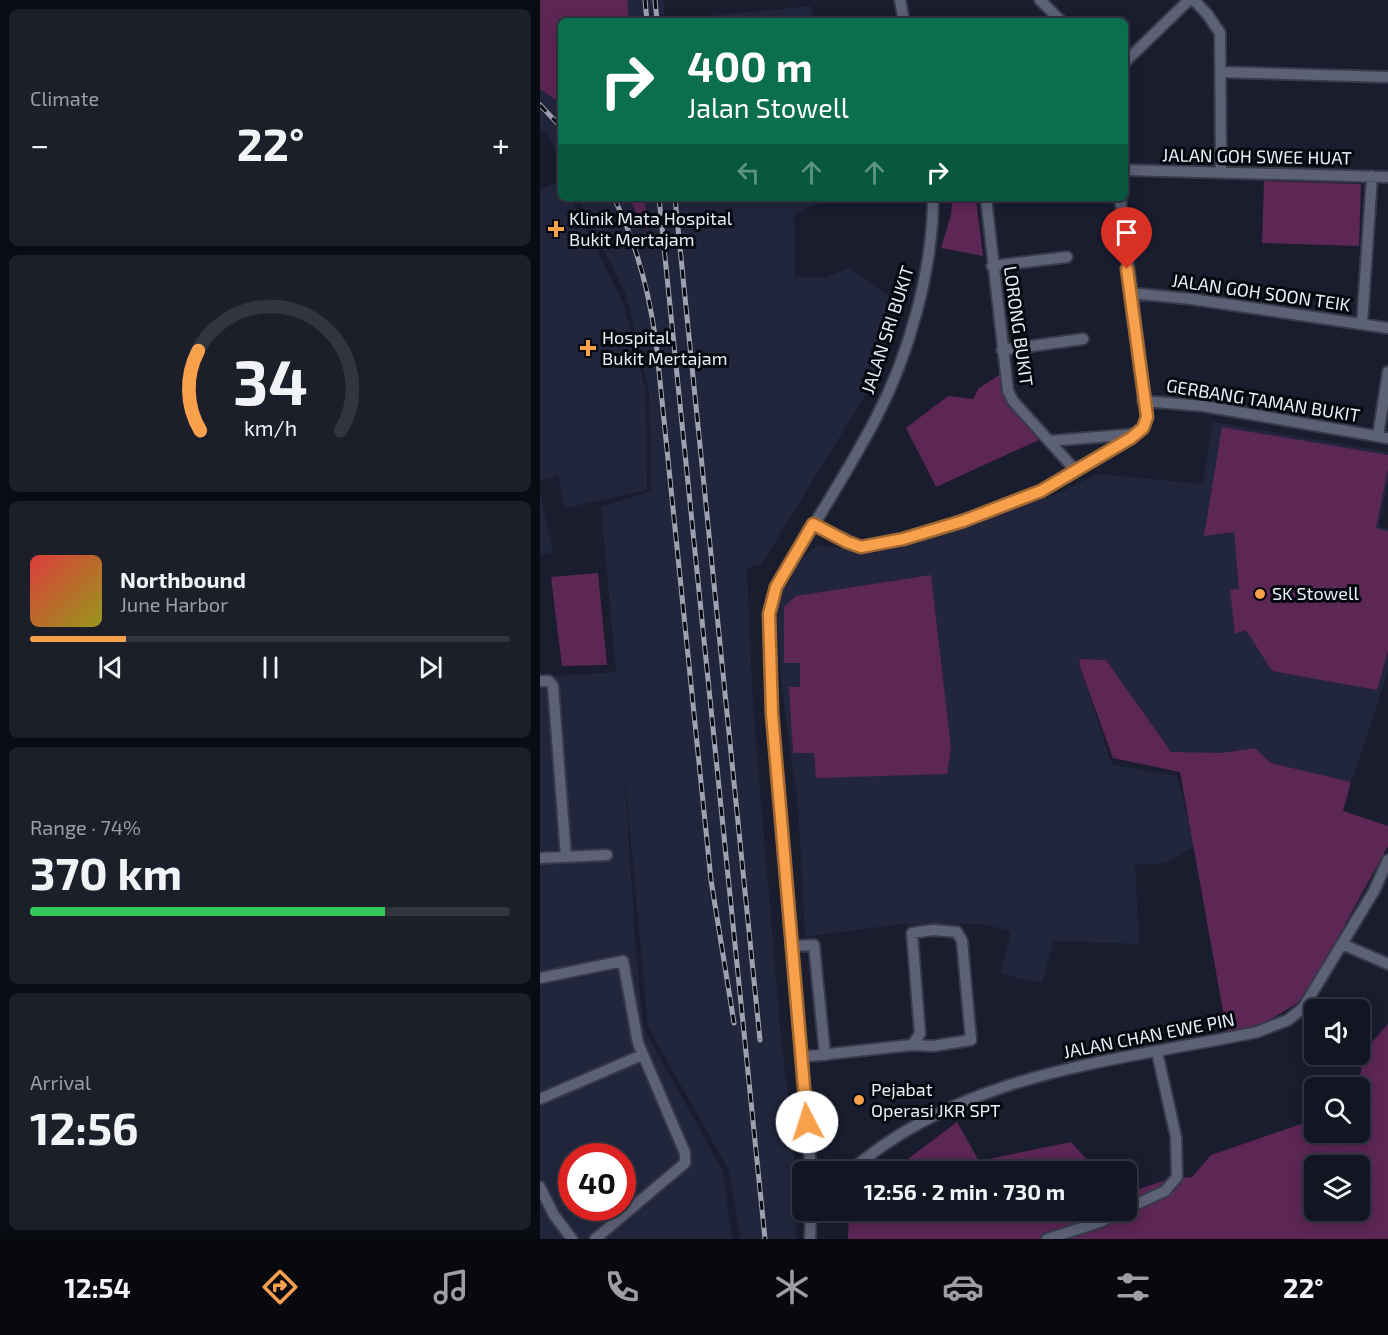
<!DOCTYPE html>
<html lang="en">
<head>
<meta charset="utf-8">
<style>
	body { margin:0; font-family:"Exo 2",sans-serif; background:#1c1f2a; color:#f1f3f6; height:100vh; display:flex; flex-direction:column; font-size:22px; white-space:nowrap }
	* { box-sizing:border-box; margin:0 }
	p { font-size:20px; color:#9d9fa5 }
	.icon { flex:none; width:33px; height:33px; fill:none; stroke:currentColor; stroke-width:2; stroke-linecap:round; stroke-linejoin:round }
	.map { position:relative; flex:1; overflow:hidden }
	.drawer { display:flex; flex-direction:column; gap:9px; padding:9px; background:#0a0c13; width:540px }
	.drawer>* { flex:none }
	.top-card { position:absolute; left:18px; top:18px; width:570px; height:183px; border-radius:9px; box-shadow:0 3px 15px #0003,0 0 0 2px #323540; background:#0b6e4f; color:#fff; overflow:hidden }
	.fabs { position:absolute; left:764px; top:999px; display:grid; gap:12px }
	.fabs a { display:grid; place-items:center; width:66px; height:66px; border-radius:9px; background:#131622; box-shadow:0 3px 15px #0003,0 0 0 2px #323540; font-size:30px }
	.speed { position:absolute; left:18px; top:1143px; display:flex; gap:12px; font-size:30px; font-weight:700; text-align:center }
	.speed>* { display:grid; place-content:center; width:78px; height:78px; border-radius:50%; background:#131622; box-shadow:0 3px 15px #0003,0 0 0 2px #323540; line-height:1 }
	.speed .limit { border:9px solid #d22; background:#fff; color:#111 }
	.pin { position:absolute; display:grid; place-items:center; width:51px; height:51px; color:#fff; margin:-62px -26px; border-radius:50% 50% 50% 0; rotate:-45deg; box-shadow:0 0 6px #0007 }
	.pin .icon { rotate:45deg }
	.me { position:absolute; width:66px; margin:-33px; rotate:355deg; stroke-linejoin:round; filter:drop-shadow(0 0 4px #0008) }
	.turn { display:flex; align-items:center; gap:21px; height:126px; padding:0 30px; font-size:27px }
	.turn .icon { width:78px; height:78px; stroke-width:2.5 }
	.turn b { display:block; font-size:42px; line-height:51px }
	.lanes { display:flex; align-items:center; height:57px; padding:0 30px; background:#0003; justify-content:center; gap:30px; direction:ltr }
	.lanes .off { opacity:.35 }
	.big { font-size:45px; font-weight:700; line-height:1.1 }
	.drawer .card { flex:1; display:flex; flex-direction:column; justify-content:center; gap:9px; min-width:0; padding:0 21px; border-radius:9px; background:#1c1f2a }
	.drawer .dial { align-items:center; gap:0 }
	.dial svg { height:156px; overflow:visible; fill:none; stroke:#323540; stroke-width:7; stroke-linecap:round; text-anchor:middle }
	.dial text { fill:#f1f3f6; stroke:none }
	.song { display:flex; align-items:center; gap:18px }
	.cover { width:72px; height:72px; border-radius:9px; background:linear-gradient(135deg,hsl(0 70% 55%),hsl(60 70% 35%)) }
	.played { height:6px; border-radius:3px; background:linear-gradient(90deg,#f9a04c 20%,#323540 20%) }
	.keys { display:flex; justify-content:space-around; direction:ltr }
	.heat { display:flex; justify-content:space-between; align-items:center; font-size:33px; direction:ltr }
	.charge { height:9px; border-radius:4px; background:linear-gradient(90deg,#34c759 74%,#323540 0) }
	.trip { position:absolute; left:252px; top:1161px; width:345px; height:60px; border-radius:9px; background:#131622; box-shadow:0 3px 15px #0003,0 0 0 2px #323540; font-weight:700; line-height:60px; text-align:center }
	.tab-bar { display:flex; height:96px; justify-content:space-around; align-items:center; background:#08090e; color:#9d9fa5 }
	.tab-bar .icon { width:42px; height:42px }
	.tab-bar .selected { color:#f9a04c }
	.tab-bar b { font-size:27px; color:#f1f3f6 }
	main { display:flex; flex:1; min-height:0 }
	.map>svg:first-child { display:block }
</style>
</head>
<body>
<main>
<section class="drawer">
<div class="card"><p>Climate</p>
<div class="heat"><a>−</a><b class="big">22°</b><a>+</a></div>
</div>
<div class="card dial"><svg viewBox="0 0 100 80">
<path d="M14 69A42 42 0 1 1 86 69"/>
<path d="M14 69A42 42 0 0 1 13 28" stroke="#f9a04c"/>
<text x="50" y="56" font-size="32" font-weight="700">34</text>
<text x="50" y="72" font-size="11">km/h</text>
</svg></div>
<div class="card">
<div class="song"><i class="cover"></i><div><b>Northbound</b><p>June Harbor</p></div></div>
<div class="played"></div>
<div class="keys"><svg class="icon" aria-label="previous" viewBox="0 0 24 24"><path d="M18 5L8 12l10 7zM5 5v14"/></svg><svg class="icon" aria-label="pause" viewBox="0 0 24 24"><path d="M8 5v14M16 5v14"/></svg><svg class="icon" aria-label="next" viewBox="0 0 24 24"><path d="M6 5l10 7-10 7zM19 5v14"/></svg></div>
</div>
<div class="card"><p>Range · 74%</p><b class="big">370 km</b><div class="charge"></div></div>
<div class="card"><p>Arrival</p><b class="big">12:56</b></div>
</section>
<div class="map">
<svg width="848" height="1239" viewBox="0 0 848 1239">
	<rect width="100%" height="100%" fill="#191d2e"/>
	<path fill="#21263d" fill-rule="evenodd" d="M0,0H123L125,20L271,6L274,21H21V160L9,136L0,129Z
		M13,184L21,191V198H29L33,202L84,304L106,392L107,490L25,508L18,476L0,480V190Z
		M39,198H289L254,214L255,277L284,278L309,268L360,304L331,386L221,565L207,568L213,706L241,1039L249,1103L242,1104L246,1149H254L256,1239H201L188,1169L108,1027L84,768L96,952L104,1029L183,1171L192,1239H0V677L76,672L61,507L111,491L109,391L86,295ZM32,1156H82V1208H32Z
		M673,422L848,452V484L839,526L848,529V672L811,782L731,763L715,748L682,754L631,753L566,660L540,659L539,664L572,765L637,776L655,846L625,863L595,865L599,944L514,941L502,983L460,974L471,931L441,924H362L265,937L258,806L241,680L236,603L262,558L278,545L335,553L433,524L516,494L557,474L663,484Z
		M0,493L13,552L0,555Z"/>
	<path fill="#5c2655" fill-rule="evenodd" d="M0,0H87L89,21H21V104L0,89Z
		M724,181L821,184L819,246L722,243Z
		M89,198H105L107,232Z
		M406,198H436L443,256L401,248L411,215L412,201Z
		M461,374L468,404L499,440L396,487L366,428L408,396L433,399L439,388Z
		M682,427L848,455V469L836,528L848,531V651L837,690L732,671L706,630L695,634L690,590L699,589L694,532L664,536Z
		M58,573L67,665L22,666L11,577Z
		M391,575L411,748L407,774L276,778L274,753H253L249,687H260V663H244V607L256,596Z
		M540,659L566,660L631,752L682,753L715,748L731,763L811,782L803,811L848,826V846L764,999L718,1027L687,1033L640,772L573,758L539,664Z
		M848,1024V1239H308L309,1211L586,1210L587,1193L629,1179L652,1177L671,1155L770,1121L774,1122V1132H819L817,1087L826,1049ZM774,1166H819V1210H774Z
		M417,1122L439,1161L531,1142L557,1171H352Z"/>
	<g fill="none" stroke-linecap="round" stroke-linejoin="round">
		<g stroke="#373a48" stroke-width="14">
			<path id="minor" d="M360,0L364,21
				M500,0L521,21
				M654,0L668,15L680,33L681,171
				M585,62L649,0
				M681,72L848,77
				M585,170L848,177
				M446,198L468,391L473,401L536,471
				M452,266L527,257
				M590,293L651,299L848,328
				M822,324L832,176
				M462,350L543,339
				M603,401L663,406L848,438
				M838,436L848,372
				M509,441L595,434
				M273,524L321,547L363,539L423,521L501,491L591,438L603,428L607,417L580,198
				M0,681H9L13,686L26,857
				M0,858L67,855
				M802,944L848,964
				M251,946L274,945L285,1055
				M0,978L83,961L98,1043L145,1153V1163L55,1239
				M261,1057L372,1045L380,1034L372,933L393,930L417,932L422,941L431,1040L393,1046L372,1045
				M0,1099L102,1055
				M271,1172L232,714L229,614L236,587C269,531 306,476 336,418C369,355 393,269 393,198
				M309,1172C425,1071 573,1062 717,1032L748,1020L763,1008L834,891L848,860
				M0,1187L14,1215L32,1239
				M586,1209L625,1191L637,1177L636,1137L617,1052
				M270,1239L271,1210
				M507,1239L560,1222L584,1210"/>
		</g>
		<use href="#minor" stroke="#5c6176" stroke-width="10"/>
		<g stroke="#9ea2b0" stroke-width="5">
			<path id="rail" d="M105,0L107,21
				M115,0L117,21
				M0,105L21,127
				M74,198C97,244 109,291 116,342L171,880L194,1023
				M119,198L225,1239
				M135,198L220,1040"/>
		</g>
		<use href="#rail" stroke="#06080f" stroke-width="3" stroke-dasharray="9" stroke-linecap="butt"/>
	</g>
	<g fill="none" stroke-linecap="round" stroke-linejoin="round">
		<g stroke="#a26831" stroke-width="15">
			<path id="route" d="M267,1122L232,714L229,614L236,587L273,524L307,542L321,547L363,539L423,521L501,491L591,438L603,428L607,417L587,269"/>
		</g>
		<use href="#route" stroke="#f9a04c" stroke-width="10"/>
	</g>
	<g fill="#f9a04c" stroke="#06080f" stroke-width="2">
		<path d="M13 220h6v6h6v6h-6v6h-6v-6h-6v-6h6z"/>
		<path d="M45 339h6v6h6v6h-6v6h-6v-6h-6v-6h6z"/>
		<circle cx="720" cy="594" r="6"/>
		<circle cx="319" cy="1100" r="6"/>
	</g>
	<g text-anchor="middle" stroke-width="6" stroke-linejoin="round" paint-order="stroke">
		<g font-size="18" fill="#e9edf9" stroke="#06080f">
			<text transform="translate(717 157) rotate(1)" y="6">JALAN GOH SWEE HUAT</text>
			<text transform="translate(721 293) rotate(8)" y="6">JALAN GOH SOON TEIK</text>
			<text transform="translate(478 326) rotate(82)" y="6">LORONG BUKIT</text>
			<text transform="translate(348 330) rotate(-72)" y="6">JALAN SRI BUKIT</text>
			<text transform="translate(723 401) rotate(9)" y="6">GERBANG TAMAN BUKIT</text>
			<text transform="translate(609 1036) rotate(-11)" y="6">JALAN CHAN EWE PIN</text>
		</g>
		<g font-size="18" fill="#e9edf9" stroke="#06080f" text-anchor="start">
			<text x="29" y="225">Klinik Mata Hospital<tspan x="29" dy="21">Bukit Mertajam</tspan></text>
			<text x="62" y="344">Hospital<tspan x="62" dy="21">Bukit Mertajam</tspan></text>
			<text x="732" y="600">SK Stowell</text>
			<text x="331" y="1096">Pejabat<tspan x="331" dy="21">Operasi JKR SPT</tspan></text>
		</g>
	</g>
</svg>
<div class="fabs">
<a><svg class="icon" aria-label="sound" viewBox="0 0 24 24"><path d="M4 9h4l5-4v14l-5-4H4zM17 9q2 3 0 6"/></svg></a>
<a><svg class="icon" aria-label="search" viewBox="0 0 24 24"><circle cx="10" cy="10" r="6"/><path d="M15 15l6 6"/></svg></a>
<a><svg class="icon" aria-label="layers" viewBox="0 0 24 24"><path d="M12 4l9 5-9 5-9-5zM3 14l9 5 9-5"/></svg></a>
</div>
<div class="speed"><div class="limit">40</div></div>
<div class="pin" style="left:587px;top:269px;background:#d93025"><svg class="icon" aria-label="arrive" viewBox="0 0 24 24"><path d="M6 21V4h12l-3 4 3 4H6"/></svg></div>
<svg class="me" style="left:267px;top:1122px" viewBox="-20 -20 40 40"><circle r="19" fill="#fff"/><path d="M0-13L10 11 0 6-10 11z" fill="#f9a04c"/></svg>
<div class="trip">12:56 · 2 min · 730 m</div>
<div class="top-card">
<div class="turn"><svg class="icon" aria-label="right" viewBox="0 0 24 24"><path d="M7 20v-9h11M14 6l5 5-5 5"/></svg><div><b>400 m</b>Jalan Stowell</div></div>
<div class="lanes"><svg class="icon off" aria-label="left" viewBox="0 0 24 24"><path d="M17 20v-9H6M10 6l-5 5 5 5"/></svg><svg class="icon off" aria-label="ahead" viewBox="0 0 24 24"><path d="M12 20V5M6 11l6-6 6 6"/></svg><svg class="icon off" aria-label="ahead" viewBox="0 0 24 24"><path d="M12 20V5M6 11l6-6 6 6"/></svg><svg class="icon" aria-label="right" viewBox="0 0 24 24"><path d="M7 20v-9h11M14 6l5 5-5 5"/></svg></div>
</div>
</div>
</main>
<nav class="tab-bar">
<b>12:54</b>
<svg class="icon selected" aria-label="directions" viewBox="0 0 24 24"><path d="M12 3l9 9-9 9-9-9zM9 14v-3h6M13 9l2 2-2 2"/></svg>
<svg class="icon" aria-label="music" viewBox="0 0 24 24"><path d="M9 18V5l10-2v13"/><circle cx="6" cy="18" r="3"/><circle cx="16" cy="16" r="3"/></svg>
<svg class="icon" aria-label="phone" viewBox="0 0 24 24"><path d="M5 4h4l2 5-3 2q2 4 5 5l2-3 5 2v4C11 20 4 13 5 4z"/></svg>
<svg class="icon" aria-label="climate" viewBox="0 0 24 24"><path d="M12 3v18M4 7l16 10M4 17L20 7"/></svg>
<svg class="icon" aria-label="car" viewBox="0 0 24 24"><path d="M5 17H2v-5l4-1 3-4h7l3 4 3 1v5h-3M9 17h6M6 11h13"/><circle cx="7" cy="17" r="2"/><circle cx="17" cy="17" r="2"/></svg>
<svg class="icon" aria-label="filters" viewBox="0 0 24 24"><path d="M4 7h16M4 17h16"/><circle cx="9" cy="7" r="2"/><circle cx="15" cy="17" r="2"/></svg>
<b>22°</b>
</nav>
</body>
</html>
